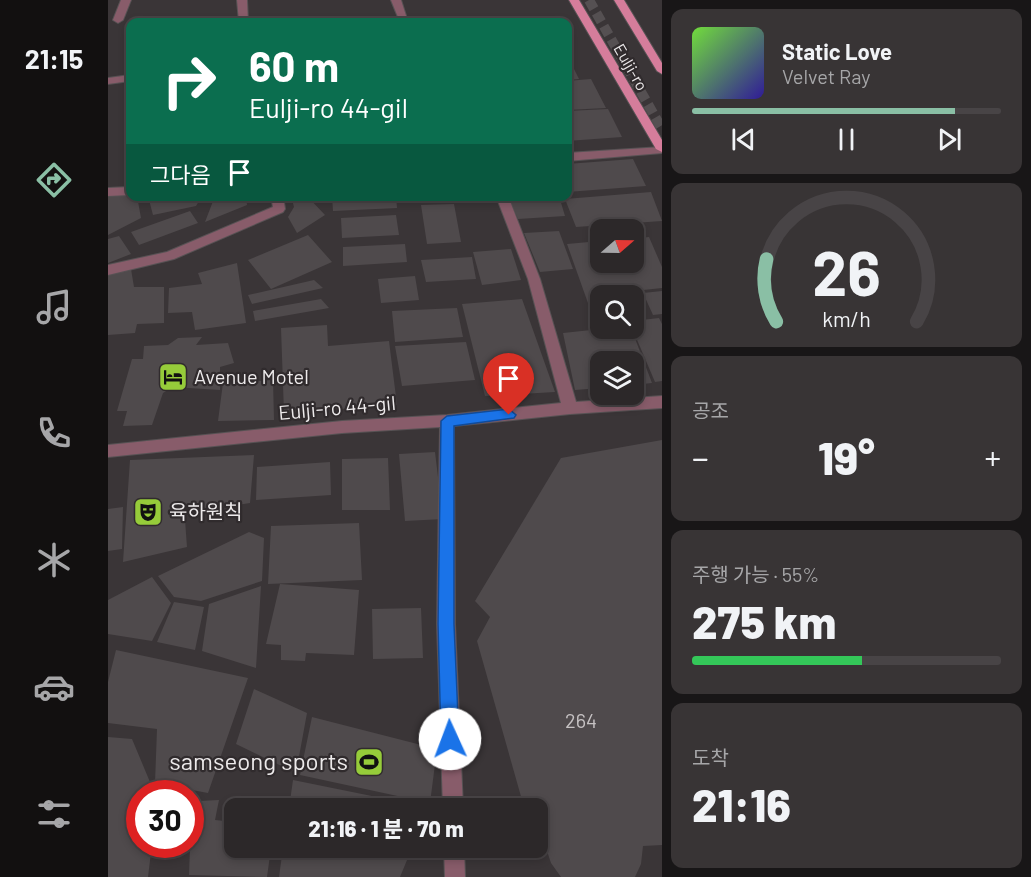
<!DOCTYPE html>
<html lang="ko">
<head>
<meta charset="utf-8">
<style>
	body { margin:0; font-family:Barlow,"Noto Sans KR",sans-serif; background:#383435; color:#f1f3f6; height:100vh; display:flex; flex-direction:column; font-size:22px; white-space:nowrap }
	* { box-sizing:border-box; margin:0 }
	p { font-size:20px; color:#a6a6a8 }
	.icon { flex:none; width:33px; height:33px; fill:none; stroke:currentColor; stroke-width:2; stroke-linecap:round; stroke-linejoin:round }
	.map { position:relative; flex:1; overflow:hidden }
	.panel { display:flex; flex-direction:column; gap:9px; padding:9px; background:#181617; width:369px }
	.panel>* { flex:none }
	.guide { position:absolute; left:18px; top:18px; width:446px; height:183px; border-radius:12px; box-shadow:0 3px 9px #0003,0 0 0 2px #484446; background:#0b6e4f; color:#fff; overflow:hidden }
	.needle { width:39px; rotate:70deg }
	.buttons { position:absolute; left:482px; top:219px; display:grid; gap:12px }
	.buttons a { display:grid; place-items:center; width:54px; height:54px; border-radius:12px; background:#2c2829; box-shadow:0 3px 9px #0003,0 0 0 2px #484446; font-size:30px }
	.speed { position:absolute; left:18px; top:780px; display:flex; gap:12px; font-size:30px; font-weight:700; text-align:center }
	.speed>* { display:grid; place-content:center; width:78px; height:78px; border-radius:50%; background:#2c2829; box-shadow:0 3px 9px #0003,0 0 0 2px #484446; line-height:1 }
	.speed .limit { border:9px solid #d22; background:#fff; color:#111 }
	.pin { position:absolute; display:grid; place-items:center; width:51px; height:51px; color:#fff; margin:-62px -26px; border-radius:50% 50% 50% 0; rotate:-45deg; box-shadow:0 0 6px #0007 }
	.pin .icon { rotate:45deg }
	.me { position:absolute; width:66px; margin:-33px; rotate:358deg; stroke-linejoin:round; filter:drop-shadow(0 0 4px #0008) }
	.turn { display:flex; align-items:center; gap:21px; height:126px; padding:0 24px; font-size:27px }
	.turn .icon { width:78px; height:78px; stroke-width:2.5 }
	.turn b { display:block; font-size:42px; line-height:51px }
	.then { display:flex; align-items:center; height:57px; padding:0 24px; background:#0003; gap:12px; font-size:22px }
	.big { font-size:45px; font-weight:800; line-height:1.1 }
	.panel .card { flex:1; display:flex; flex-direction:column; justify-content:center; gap:9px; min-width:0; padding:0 21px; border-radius:12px; background:#383435 }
	.panel .dial { align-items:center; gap:0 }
	.dial svg { height:156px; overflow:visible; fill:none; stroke:#484446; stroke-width:7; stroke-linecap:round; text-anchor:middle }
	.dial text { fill:#f1f3f6; stroke:none }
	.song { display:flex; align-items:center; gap:18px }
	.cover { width:72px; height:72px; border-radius:9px; background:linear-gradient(135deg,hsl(100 70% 55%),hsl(250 70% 35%)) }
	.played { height:6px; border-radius:3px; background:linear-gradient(90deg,#8abfa5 85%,#484446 85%) }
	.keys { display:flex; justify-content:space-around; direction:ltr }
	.heat { display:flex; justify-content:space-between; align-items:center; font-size:33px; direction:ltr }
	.charge { height:9px; border-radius:4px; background:linear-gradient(90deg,#34c759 55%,#484446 0) }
	.trip { position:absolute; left:116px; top:798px; width:324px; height:60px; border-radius:12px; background:#2c2829; box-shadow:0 3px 9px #0003,0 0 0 2px #484446; font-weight:800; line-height:60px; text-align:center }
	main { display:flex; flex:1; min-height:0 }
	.tab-bar { display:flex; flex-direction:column; width:108px; justify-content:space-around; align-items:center; background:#121010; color:#a6a6a8 }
	.tab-bar .icon { width:42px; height:42px }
	.tab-bar .selected { color:#8abfa5 }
	.tab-bar b { font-size:27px; color:#f1f3f6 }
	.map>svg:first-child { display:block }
</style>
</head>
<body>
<main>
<nav class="tab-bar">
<b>21:15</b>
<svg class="icon selected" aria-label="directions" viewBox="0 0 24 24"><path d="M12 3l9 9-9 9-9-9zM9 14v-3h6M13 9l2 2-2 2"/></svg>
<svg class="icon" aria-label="music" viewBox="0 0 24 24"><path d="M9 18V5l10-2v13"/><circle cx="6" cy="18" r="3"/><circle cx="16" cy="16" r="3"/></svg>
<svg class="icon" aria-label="phone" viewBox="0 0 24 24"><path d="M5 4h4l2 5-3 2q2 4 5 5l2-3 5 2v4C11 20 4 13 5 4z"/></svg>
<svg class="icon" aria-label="climate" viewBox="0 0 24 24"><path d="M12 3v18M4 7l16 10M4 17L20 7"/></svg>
<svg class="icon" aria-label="car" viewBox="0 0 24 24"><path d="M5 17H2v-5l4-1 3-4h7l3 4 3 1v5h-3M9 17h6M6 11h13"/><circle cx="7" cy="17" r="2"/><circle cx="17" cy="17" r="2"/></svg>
<svg class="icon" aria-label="filters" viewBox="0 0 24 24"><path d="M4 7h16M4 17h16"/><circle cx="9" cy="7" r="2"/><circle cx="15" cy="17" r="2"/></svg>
</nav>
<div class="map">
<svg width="554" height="877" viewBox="0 0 554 877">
	<rect width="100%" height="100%" fill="#3a3537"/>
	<path fill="#4f4a4c" d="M459,55L471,79L459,80Z
		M483,79L498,108L459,110V81Z
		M500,109L514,137L459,141V111Z
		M525,159L538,186L459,192V164Z
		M543,192L554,221L468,227L457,199Z
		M0,196H29L33,218L0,235Z
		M40,196H94L88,206L45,215Z
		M107,196H138L139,205L97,222Z
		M183,196H199L217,215L189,233L180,217L186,207Z
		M224,196H288L289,208L225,211Z
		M400,196H451L457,216L410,219Z
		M346,204L353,242L319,244L313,205Z
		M82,211L90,223L31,245L23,232Z
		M288,215L291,235L234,238L233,218Z
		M451,231L465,269L432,272L416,233Z
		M200,235L224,262L163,289L140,260Z
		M11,236L23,254L0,263V239Z
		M541,237L554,267V288L526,291L537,315L525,316V296H492V319L486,320L459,244L492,241V262H525V239Z
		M297,244L299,262L235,266V247Z
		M403,249L413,280L374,285L365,252Z
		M364,257L368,279L318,282L313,260Z
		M129,263L138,323L87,330L84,312L60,313L61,288L94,284L90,273Z
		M23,269L26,287H56V323L29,324L27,333L0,335V274Z
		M307,276L311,300L273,303L270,279Z
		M206,280L215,288L144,304L140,295Z
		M554,291V314L545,315L535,293Z
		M213,299L221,308L147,321L145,311Z
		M414,299L447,392L377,396L354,304Z
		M349,308L355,337L287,342L284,311Z
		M551,318L554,324V381L547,382L524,328L525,321Z
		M219,325L220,346L281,341L289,405L176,413L173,328Z
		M502,328H523L544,383L525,385V362H492V388L467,390L455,333Z
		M94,337L88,345L120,343L126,363L112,367V390L65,387L55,393L44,425L15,426L19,411H9L24,359H35L36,346L60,345L70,338Z
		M358,342L367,380L294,386L287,346Z
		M165,380L166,420L110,421L115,383Z
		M554,440V845L535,846L533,864L527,877H453L443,863L437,845L436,828L440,811L414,800L369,641L382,617L367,601L453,458Z
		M327,452L335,519L297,521L291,454Z
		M146,455L142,503L91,511L76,506L79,547L15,562L22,460Z
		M280,458L282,510H234V459Z
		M222,462L223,495L148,500L149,467Z
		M15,507L14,549L0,551V509Z
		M251,523L254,580L160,584L163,526Z
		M141,532L156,538L154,581L93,601L66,597L50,576Z
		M44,577L63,603L44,641L0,634V600Z
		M172,584L251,590L246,655L198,653L197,661L173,660V645L158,644Z
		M153,586L148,668L94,651L101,604Z
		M66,602L96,607L87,650L49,642Z
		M313,608L315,658L265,659L264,609Z
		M8,650L140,678L100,793L47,783L49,729L0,723V682Z
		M146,689L199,713L188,773L128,744Z
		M204,717L329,749L322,803L192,775Z
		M0,737L24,739L47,794H32V844H44L40,877H0Z
		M185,780L318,807V808H181Z
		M111,800L107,820L126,822V848H163L159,877L81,875L83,820L91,801Z
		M175,848H304L292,877H171Z"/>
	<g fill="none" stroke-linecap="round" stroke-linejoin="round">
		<path stroke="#555052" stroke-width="10" stroke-dasharray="10 5" stroke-linecap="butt" d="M481,0L554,129"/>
		<g stroke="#575254" stroke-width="2">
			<path id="lane" d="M13,0H23L15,20L10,23L5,20Z"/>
		</g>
		<g stroke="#575254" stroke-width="2">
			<path id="street" d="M129,0H139L140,22H131Z
				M283,0H293L300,22H292Z
				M22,75V81L0,84V78Z
				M554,147V153L459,161V153Z
				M22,187V195L0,196V188Z
				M163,196H175L177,209L175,212L66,259L0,275V265L59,252L165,207Z
				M388,196H400L432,279L468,402L554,396V408L462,414L346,426L347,624L355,808H335L329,624L332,427L234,433L0,457V445L234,421L339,415L453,403L420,279Z
				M336,848H356L357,877H337Z"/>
		</g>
		<g stroke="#575254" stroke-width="2">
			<path id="primary" d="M461,0H471L554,140V152L548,149Z
				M506,0H516L554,63V74L549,71Z"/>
		</g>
		<use href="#lane" fill="#885c6a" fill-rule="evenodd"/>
		<use href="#street" fill="#885c6a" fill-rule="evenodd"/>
		<use href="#primary" fill="#d57d9b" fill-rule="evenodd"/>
	</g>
	<path fill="#1a73e8" stroke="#114b97" stroke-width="1.5" d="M401,409L408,415L406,418L346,426V624L351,739L348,745L342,748L336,745L333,739L330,624L333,421L339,416Z"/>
	<defs>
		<g id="hotel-square" transform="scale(1.5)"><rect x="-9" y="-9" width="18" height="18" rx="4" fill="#96cc3a" stroke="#302b2d"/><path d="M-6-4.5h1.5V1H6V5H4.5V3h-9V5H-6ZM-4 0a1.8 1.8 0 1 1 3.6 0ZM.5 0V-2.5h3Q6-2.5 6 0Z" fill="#111"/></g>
		<g id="theatre-square" transform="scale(1.5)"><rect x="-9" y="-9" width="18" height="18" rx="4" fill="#96cc3a" stroke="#302b2d"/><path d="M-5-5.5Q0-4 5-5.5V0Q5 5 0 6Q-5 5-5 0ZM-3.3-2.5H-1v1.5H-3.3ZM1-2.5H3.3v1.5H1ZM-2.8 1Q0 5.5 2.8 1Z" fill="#111"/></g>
		<g id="stadium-square" transform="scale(1.5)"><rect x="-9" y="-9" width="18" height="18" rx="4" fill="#96cc3a" stroke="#302b2d"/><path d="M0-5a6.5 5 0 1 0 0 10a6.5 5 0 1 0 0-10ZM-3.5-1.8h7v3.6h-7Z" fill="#111"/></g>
	</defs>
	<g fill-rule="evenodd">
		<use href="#hotel-square" x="65" y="377"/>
		<use href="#theatre-square" x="40" y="512"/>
		<use href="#stadium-square" x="261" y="762"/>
	</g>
	<g text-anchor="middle" stroke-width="4.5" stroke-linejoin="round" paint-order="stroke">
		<g font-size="16" fill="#edeaeb" stroke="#302b2d">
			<text transform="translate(523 67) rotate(60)" y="6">Eulji-ro</text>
		</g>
		<g font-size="20" fill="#edeaeb" stroke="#302b2d" text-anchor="start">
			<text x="86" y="384">Avenue Motel</text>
			<text x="61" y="519">육하원칙</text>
		</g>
		<g font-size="20" fill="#edeaeb" stroke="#302b2d">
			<text transform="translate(229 408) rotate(-5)" y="7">Eulji-ro 44-gil</text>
		</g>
		<g font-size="20" fill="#c6c2c3">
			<text x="473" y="728">264</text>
		</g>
		<g font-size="24" fill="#edeaeb" stroke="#302b2d" text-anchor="end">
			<text x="240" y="770">samseong sports</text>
		</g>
	</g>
</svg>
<div class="buttons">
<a><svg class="needle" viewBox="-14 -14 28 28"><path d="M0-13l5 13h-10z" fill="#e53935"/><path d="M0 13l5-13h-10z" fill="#a6a6a8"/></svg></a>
<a><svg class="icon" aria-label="search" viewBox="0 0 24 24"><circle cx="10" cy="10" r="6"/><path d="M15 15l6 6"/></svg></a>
<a><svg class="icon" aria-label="layers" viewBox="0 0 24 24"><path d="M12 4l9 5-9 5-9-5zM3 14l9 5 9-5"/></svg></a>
</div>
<div class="speed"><div class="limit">30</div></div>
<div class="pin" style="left:401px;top:415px;background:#d93025"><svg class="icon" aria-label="arrive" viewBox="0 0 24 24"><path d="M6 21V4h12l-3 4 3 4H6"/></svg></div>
<svg class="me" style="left:342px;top:739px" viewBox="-20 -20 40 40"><circle r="19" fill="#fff"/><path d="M0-13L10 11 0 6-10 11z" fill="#1a73e8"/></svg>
<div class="trip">21:16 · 1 분 · 70 m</div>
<div class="guide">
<div class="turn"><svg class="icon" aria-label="right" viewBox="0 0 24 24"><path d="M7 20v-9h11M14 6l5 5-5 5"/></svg><div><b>60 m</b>Eulji-ro 44-gil</div></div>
<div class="then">그다음<svg class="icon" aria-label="arrive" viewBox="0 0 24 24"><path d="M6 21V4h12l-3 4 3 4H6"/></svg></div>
</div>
</div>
<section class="panel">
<div class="card">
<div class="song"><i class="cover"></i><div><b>Static Love</b><p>Velvet Ray</p></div></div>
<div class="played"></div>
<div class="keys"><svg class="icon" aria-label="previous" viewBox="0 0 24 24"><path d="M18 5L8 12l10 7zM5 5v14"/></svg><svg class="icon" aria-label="pause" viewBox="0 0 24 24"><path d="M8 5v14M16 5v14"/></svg><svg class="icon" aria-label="next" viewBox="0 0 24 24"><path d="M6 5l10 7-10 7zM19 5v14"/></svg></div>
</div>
<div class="card dial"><svg viewBox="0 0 100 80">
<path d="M14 69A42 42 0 1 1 86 69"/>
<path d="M14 69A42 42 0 0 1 9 37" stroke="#8abfa5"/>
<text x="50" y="56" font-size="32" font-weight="700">26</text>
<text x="50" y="72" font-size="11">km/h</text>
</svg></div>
<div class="card"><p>공조</p>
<div class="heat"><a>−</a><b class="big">19°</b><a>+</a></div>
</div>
<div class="card"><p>주행 가능 · 55%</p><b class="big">275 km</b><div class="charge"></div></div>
<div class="card"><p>도착</p><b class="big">21:16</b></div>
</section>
</main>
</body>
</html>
